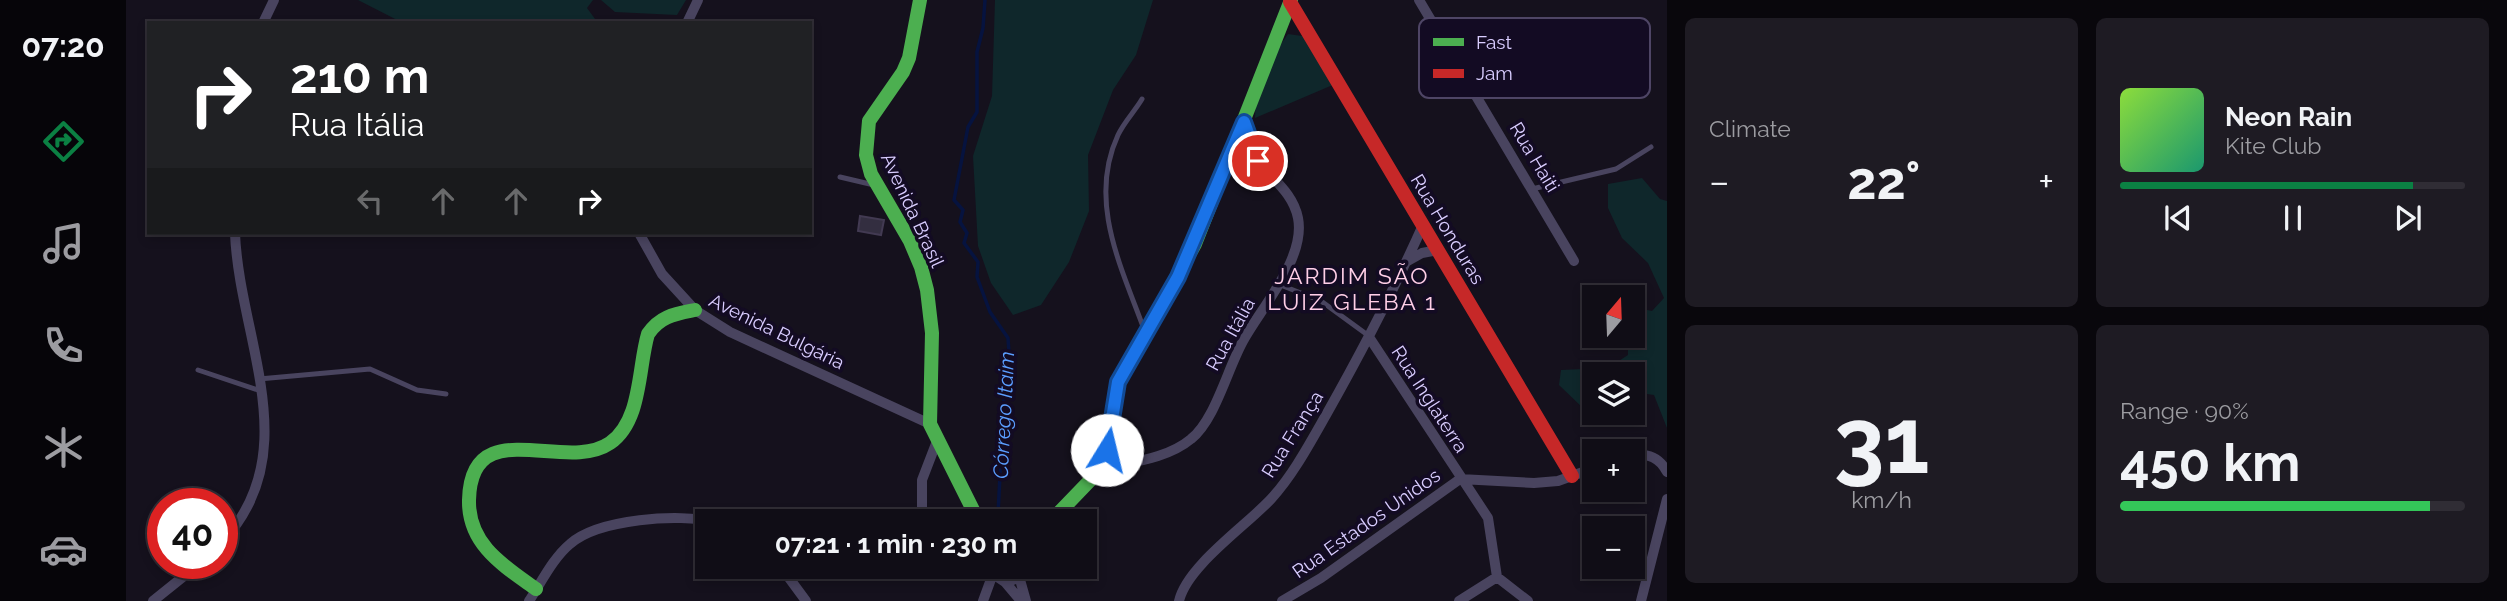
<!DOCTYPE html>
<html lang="en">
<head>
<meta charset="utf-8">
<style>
	body { margin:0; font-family:Raleway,sans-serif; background:#1e1b23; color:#f1f3f6; height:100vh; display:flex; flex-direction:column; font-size:26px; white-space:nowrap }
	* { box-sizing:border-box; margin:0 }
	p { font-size:23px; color:#9c9ca1 }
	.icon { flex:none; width:38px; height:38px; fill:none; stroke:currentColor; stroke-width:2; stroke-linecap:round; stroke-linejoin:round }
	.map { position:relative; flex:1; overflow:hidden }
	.sheet { display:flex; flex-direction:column; gap:18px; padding:18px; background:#09070c; width:840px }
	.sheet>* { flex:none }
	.top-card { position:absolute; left:21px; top:21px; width:665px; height:214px; border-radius:0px; box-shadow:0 4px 10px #0003,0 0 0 2px #302d35; background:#202124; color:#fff; overflow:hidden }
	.needle { width:46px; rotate:19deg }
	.fabs { position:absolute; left:1456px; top:285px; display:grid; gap:14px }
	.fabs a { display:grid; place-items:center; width:63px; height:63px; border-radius:0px; background:#100d16; box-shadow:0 4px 10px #0003,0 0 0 2px #302d35; font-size:35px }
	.speed { position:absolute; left:21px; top:488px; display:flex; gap:14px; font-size:35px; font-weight:700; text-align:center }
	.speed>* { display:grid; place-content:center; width:91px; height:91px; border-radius:50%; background:#100d16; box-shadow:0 4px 10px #0003,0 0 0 2px #302d35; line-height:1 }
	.speed .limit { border:10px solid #d22; background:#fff; color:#111 }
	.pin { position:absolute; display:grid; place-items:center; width:60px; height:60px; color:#fff; margin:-30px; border:4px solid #fff; border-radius:50%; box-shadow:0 2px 7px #0007 }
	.me { position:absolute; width:77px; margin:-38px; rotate:9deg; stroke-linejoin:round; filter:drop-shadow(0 0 5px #0008) }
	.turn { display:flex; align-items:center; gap:24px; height:147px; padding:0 28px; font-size:32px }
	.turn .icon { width:91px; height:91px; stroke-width:2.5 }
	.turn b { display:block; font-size:49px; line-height:60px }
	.lanes { display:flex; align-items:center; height:66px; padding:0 28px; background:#0003; justify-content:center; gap:35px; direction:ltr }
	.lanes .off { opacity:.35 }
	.big { font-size:52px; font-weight:700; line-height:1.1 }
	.sheet .tile { flex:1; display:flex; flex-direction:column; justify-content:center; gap:10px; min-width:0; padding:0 24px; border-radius:10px; background:#1e1b23 }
	.sheet .dial { align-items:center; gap:0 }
	.dial b { font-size:91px; line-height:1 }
	.song { display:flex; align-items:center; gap:21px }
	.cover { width:84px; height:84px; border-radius:10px; background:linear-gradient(135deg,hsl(90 70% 55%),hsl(160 70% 35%)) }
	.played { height:7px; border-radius:4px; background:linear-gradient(90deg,#0b8043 85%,#302d35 85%) }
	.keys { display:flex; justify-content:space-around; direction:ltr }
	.heat { display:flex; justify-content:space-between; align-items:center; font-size:38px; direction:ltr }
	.charge { height:10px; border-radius:5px; background:linear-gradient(90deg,#34c759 90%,#302d35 0) }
	.sheet .tiles { flex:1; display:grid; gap:18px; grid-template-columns:repeat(2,1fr) }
	.trip { position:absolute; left:569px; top:509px; width:402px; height:70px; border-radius:0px; background:#100d16; box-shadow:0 4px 10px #0003,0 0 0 2px #302d35; font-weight:700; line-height:70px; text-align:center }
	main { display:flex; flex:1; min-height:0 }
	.tab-bar { display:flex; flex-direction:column; width:126px; justify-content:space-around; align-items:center; background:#060509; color:#9c9ca1 }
	.tab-bar .icon { width:49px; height:49px }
	.tab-bar .active { color:#0b8043 }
	.tab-bar b { font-size:32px; color:#f1f3f6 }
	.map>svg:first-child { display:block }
</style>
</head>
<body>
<main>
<nav class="tab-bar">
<b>07:20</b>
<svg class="icon active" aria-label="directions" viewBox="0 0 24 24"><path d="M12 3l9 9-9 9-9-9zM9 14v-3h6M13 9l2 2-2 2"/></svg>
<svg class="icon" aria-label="music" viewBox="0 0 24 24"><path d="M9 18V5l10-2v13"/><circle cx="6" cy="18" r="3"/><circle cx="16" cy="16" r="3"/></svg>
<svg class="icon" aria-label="phone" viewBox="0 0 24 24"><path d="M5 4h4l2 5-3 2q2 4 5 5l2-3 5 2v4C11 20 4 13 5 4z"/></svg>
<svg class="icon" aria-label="climate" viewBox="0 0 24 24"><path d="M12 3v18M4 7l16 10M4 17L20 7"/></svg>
<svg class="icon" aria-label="car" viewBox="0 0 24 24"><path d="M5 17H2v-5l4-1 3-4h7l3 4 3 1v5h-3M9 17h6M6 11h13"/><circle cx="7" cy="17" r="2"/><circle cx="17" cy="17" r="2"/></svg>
</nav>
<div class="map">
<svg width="1541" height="601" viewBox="0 0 1541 601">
	<rect width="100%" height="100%" fill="#15111d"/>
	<path fill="#0f272b" d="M232,0H467L461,8L472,23H277Z
		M475,0H560L551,15L489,12Z
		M869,0H1027L1010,55L987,90L962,155L963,211L943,262L915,305L887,315L865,283L852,246L847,156L866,96Z
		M1162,34L1183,37L1209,84L1129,118C1129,90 1145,57 1162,34Z
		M1516,178L1534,199L1541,201V428L1528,395L1507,392V374H1468V403L1458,409L1433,385L1435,370L1482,368L1502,355V336H1507V307L1526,311L1538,298L1522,263L1496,238L1482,208V184Z"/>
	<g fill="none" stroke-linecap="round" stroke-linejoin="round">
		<path stroke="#06133f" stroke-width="3.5" d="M859,0L857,28L851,52V112L842,127L828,200L837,210L834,222L841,233L838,243L852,262L851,277L864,312L882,338L884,368L878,398L872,514"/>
	</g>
	<path fill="#332e40" stroke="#423a52" stroke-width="2" d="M734,216L758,220L755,235L732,231Z"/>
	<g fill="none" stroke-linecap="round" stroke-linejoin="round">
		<path stroke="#49445f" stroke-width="5" d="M1016,99C1009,111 998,122 992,135C961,202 996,268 1019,332
			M714,177L748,185
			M1406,189L1490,169L1525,147
			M1152,284L1195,301L1243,336
			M72,370L135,391
			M133,379L244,369L291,390L320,394"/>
		<path stroke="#49445f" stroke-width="10" d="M1293,0L1448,261
			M137,23L148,0
			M561,23L572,0
			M513,233L536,274L569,310L604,332L804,424
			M1280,262L1296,253L1312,250
			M1243,337L1362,518L1371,577
			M1507,455C1523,454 1533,457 1541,472
			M975,469C1005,462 1041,459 1065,439C1089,420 1101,370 1117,341C1135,308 1180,258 1172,218C1167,193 1147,180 1133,162C1125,151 1122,135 1118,122
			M796,522V480L811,441
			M96,542C181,452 113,338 109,233
			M655,567L680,601
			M869,567L870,576L879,582C888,581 895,578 894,567
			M893,576L900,601
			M879,582L895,601
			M27,601L73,564
			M403,601C415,583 427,558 444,544C472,519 553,513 589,522
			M857,601L868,571
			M1053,601C1061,566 1120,526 1145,499C1167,475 1184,443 1200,415C1235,353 1268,290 1297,225
			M1156,601L1195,578L1334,479L1408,483L1432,481L1468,468
			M1333,601L1371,577L1402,601
			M1515,601L1541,499"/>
		<path stroke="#4caf50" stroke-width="14" d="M794,0L783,58L777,72L743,121L740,155L745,174L784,241L795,267L801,290L806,333L804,424L853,522
			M924,522L975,469L984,436L992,382L1069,244L1165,0
			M410,589C378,566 342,545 343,500C345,411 439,474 484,443C516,421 512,367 522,334C534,316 549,314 569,310"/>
		<path stroke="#c62828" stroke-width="14" d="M1164,2L1446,476"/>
	</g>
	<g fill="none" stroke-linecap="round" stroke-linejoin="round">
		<g stroke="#114b97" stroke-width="18">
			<path id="route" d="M981,450L992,382L1052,277L1118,122L1132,161"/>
		</g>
		<use href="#route" stroke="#1a73e8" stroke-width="12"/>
	</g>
	<g text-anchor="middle" stroke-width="7" stroke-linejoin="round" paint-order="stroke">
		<g font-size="19" fill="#d9cdff" stroke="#130b23">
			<text transform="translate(1409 157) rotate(59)" y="7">Rua Haiti</text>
			<text transform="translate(787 210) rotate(65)" y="7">Avenida Brasil</text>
			<text transform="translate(1322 229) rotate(59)" y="7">Rua Honduras</text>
			<text transform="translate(651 331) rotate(26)" y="7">Avenida Bulgária</text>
			<text transform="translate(1104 334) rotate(-61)" y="7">Rua Itália</text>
			<text transform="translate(1304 399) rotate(57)" y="7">Rua Inglaterra</text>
			<text transform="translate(1166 434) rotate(-58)" y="7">Rua França</text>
			<text transform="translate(1240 523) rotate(-35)" y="7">Rua Estados Unidos</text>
		</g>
		<g font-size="21" font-style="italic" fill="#5b9eff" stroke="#130b23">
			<text transform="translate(878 415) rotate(-87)" y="7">Córrego Itaim</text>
		</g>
		<g font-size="23" letter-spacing="2" fill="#ffcfe7" stroke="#130b23">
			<text x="1226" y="284">JARDIM SÃO<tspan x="1226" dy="26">LUIZ GLEBA 1</tspan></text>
		</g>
	</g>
	<rect x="1293" y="18" width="231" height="80" rx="10" fill="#130b23" stroke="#4e4565" stroke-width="2"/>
	<rect x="1307" y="38" width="31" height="8" fill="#4caf50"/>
	<rect x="1307" y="69" width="31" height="9" fill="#c62828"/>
	<g font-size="19" fill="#d9cdff">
		<text x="1350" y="49">Fast</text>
		<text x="1350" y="80">Jam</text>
	</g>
</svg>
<div class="fabs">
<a><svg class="needle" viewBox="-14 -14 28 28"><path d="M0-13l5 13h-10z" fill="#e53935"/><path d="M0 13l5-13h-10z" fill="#9c9ca1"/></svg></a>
<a><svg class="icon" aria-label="layers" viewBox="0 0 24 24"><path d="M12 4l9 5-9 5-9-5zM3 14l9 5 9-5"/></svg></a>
<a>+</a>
<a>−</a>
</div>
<div class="speed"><div class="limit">40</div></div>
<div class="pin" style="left:1132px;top:161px;background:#d93025"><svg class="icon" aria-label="arrive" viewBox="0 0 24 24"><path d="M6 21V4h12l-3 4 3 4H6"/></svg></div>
<svg class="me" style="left:981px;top:450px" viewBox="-20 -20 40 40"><circle r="19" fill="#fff"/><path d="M0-13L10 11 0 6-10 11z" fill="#1a73e8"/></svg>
<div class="trip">07:21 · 1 min · 230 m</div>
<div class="top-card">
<div class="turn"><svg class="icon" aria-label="right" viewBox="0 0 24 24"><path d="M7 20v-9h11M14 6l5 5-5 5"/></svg><div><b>210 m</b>Rua Itália</div></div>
<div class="lanes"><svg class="icon off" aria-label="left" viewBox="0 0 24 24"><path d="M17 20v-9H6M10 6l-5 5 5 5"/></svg><svg class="icon off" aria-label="ahead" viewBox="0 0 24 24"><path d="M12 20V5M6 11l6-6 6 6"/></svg><svg class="icon off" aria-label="ahead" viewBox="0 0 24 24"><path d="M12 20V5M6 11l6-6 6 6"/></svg><svg class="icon" aria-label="right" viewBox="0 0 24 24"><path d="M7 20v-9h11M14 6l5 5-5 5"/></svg></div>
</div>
</div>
<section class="sheet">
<div class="tiles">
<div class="tile"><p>Climate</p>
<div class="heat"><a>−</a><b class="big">22°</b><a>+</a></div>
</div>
<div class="tile">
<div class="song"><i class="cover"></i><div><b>Neon Rain</b><p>Kite Club</p></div></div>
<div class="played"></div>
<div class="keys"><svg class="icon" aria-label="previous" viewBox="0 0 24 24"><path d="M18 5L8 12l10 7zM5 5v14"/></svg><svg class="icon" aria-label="pause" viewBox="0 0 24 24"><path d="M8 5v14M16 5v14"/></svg><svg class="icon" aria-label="next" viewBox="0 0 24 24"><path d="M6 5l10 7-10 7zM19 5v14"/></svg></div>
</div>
<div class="tile dial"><b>31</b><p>km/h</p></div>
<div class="tile"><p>Range · 90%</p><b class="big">450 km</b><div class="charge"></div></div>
</div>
</section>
</main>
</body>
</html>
